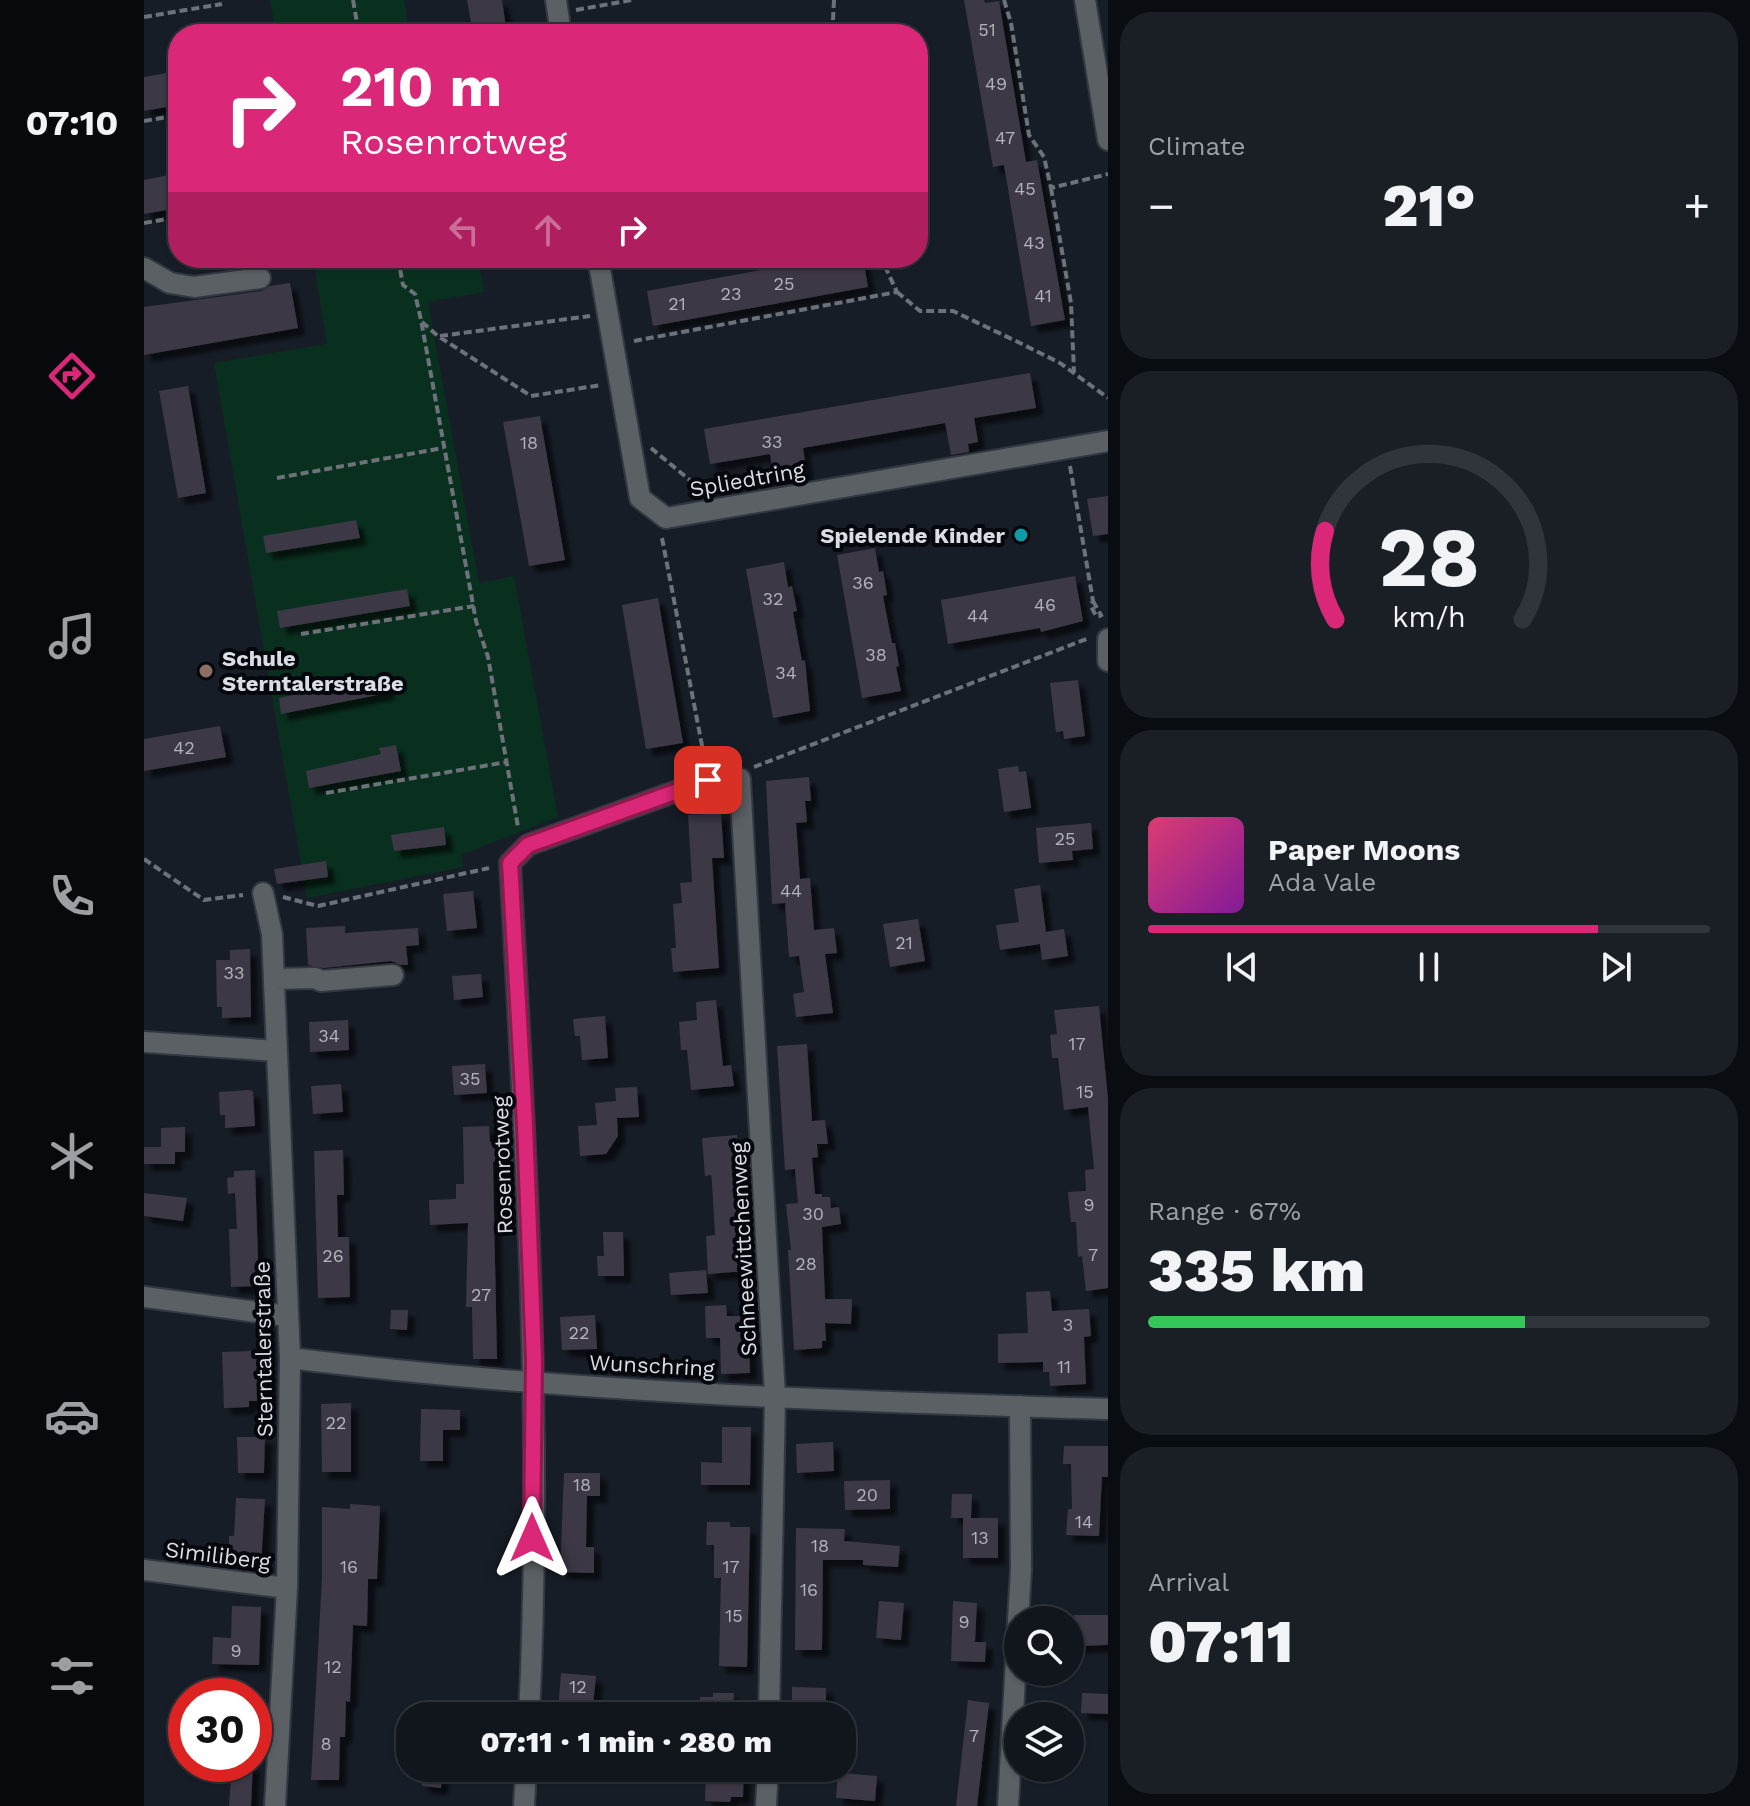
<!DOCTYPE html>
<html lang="en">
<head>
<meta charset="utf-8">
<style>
	body { margin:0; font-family:"Work Sans",sans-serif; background:#1a1f26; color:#f1f3f6; height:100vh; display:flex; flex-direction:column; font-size:30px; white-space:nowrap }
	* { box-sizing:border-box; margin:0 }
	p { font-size:26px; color:#9c9fa4 }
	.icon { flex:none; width:44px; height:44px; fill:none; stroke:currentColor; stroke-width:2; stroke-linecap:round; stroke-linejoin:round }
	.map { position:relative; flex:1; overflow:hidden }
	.sheet { display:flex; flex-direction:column; gap:12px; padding:12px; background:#090c10; width:642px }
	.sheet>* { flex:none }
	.top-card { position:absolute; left:24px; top:24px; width:760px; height:244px; border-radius:32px; box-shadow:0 2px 6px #0004,0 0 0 2px #30353b; background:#db2777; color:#fff; overflow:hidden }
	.tools { position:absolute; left:860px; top:1606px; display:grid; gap:16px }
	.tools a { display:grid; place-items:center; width:80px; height:80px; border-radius:50%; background:#11161d; box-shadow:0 2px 6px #0004,0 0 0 2px #30353b; font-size:40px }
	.speed { position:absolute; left:24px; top:1678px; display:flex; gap:16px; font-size:40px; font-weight:700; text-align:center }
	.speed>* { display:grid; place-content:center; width:104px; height:104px; border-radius:50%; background:#11161d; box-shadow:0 2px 6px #0004,0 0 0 2px #30353b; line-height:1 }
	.speed .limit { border:12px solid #d22; background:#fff; color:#111 }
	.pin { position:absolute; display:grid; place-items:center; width:68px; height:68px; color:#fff; margin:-34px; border-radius:16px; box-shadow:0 4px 12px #0006 }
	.me { position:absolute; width:88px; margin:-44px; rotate:0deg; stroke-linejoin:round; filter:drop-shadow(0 0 6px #0008) }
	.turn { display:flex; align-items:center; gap:28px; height:168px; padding:0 40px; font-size:36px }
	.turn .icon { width:104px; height:104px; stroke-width:2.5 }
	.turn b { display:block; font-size:56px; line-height:68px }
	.lanes { display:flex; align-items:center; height:76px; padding:0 40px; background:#0003; justify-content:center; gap:40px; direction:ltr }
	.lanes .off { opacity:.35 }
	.big { font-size:60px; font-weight:800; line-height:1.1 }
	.sheet .card { flex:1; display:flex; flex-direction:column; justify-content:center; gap:12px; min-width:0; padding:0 28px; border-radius:32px; background:#1a1f26 }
	.sheet .dial { align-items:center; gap:0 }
	.dial svg { height:208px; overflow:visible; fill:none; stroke:#30353b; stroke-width:7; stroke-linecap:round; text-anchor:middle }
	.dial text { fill:#f1f3f6; stroke:none }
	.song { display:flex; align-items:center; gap:24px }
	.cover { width:96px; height:96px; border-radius:12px; background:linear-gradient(135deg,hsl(340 70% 55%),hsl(290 70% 35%)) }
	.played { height:8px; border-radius:4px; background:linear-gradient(90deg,#db2777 80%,#30353b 80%) }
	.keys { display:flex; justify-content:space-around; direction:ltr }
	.heat { display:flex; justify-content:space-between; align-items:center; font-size:44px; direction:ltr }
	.charge { height:12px; border-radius:6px; background:linear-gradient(90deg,#34c759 67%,#30353b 0) }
	.trip { position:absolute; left:252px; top:1702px; width:460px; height:80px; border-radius:32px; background:#11161d; box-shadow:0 2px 6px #0004,0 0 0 2px #30353b; font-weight:800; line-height:80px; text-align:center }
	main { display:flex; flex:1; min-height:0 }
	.menu { display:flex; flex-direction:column; width:144px; justify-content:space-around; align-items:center; background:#07090c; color:#9c9fa4 }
	.menu .icon { width:56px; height:56px }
	.menu .selected { color:#db2777 }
	.menu b { font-size:36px; color:#f1f3f6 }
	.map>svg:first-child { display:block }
</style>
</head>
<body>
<main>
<nav class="menu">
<b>07:10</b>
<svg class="icon selected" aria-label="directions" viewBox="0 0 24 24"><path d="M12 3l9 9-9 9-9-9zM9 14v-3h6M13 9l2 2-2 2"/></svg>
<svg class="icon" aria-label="music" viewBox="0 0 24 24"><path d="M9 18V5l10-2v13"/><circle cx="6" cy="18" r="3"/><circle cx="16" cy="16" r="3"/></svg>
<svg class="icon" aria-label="phone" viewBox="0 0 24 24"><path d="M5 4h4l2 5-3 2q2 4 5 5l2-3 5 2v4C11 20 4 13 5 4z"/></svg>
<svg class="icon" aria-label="climate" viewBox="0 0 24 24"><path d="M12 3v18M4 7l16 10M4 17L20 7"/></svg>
<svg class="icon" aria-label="car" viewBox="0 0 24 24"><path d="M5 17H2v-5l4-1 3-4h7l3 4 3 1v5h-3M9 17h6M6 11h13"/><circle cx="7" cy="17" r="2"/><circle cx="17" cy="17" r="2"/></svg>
<svg class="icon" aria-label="filters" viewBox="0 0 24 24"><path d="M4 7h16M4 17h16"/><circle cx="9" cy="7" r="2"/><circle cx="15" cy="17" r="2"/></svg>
</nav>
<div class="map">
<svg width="964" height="1806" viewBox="0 0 964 1806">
	<defs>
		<filter id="shadow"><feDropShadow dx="7" dy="7" stdDeviation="2" flood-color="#0009"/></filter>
	</defs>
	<rect width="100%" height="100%" fill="#171d27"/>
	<path fill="#09301e" d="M126,0H260L266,34H132Z
		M169,258H334L340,292L284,302L335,583L370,576L414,817L317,855L319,867L163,898L70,363L183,344Z"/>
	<path fill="#3d3844" filter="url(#shadow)" d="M323,0H358L363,34H329Z
		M820,0H840L841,3L855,1L882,162L893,160L921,320L887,326L860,165L849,167Z
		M34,71V105L0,111V77Z
		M34,173V208L0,214V180Z
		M683,258H719L724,287L509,326L503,291Z
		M146,283L154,328L0,355V307L118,291L126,286Z
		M886,373L892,408L830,418L834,442L824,444L825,452L807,455L801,423L659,448L663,474L630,479L626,454L566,464L560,429Z
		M44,386L62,493L34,498L15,391Z
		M396,416L421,560L385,566L359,422Z
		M964,496V534L949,536L943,499Z
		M212,520L216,538L122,553L119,536Z
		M731,548L735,572L739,571L743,595L739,596L748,643H751L755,666L752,667L757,691L718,698L693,555Z
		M640,562L644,587L648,586L653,611L649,612L658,661L661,660L666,711L629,718L602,569Z
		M931,576L939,621L897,632L896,628L804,644L797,600Z
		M263,589L266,606L136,628L133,611Z
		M514,598L539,743L502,749L478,605Z
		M241,677L244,693L137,714L135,698Z
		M934,680L941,736L920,739L919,731L912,732L906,683Z
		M76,726L82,757L0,771V739Z
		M252,745L257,771L165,788L162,771L237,754L235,748Z
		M874,766L875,772L882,771L887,808L860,812L854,769Z
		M665,777L667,801H661L663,822L652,823L656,879L666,878L670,930L690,928L693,953L681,954L689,1013L652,1017L649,994L660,992L655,956L645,957L641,903L628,904L622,781Z
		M577,813L580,858H568L575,968L529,972L527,948H532L529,904L538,903L536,883L548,882L544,815Z
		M947,823L949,849L928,851L929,860L895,863L892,828Z
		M300,827L302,845L250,851L247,835Z
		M182,861L184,877L133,884L130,869Z
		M896,885L902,932L920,929L924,956L898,960L896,944L856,950L852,925L875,922L870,889Z
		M329,891L333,928L303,931L299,894Z
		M774,919L781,961L746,967L739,924Z
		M201,926V933L274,928L275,945L262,946L264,965H257L247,961L180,968L164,965L162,928Z
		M106,949L107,1017L78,1018V1007H73L72,960H86V950Z
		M337,974L339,997L310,1000L308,976Z
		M572,1000L579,1066L587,1065L590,1086L547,1090L543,1050H537L535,1022L553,1020L552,1002Z
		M955,1006L964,1099V1288L942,1291L938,1256L934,1257L932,1222H927L924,1192L942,1191L941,1170L950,1169L944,1107L920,1110L914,1058H908L906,1035L913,1034L910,1010Z
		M461,1016L464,1058L438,1060L436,1036H431L429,1019Z
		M204,1020L205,1050L166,1052L165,1022Z
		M663,1044L668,1121L681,1120L684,1144H673L674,1157L668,1158L671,1194H678V1197H686L687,1208L695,1207L697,1224L678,1227L681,1299H708L707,1324L681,1323L682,1341H678V1348L650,1350L644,1250H647L642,1204L654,1203L651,1169L641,1170L633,1046Z
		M341,1064L343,1093L310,1095L308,1066Z
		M197,1084L199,1112L169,1114L167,1086Z
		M493,1087L495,1117L473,1118L474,1136L462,1154L436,1156L434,1126L453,1125L451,1103L472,1101L471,1088Z
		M105,1090L109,1091L111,1126L81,1128V1115H76L75,1092Z
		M345,1126L346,1142L368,1141L369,1162H349L353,1359H329L328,1307H322L324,1223L286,1225L285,1200L312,1199V1184H320L319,1127Z
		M41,1127V1152H31V1164H0V1147H17V1128Z
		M593,1135L602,1271L564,1274L562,1236L571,1235L568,1182L567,1175L561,1176L558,1138Z
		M199,1150L200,1195H193L194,1237H205L206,1297L174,1298L170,1151Z
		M111,1170L115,1286L87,1287L85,1229H93L91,1193L84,1194L83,1178L90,1177V1171Z
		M0,1193L43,1198L39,1221L0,1216Z
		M459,1232H479L480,1276H454L453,1256H460Z
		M562,1270L564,1293L527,1295L525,1273Z
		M906,1291L908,1311L945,1309L947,1336L940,1337L942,1384L906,1386L905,1372H899V1362L854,1363V1334L884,1333L882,1292Z
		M582,1305L583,1316H604L606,1373L577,1374L576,1338H562L561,1306Z
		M247,1310H264L263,1330L246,1329Z
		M451,1315L453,1349L418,1350L416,1317Z
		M107,1351L108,1357H117L118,1401H105V1407L80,1408L78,1352Z
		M207,1403V1472H178L177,1404Z
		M277,1409L316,1410V1430H299V1461H276Z
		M578,1427H607L606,1485H557V1462L578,1463Z
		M93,1437H121L120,1473H94Z
		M689,1442L690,1471L653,1473L652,1444Z
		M920,1446H964V1477H958L955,1536L922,1535L924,1509H928L927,1464H919Z
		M420,1473H456V1496H443L442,1547H450V1573L416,1572Z
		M746,1480V1509L701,1510L700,1481Z
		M808,1494H828L827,1518H854V1558H819V1518H807Z
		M92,1498L121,1499L117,1566L59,1563L61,1544L85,1545V1536H90Z
		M206,1504L236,1506L233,1579H224L223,1626L209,1625L206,1702L202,1701L201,1737H196L195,1780H167L178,1577V1507L206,1509Z
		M563,1522H586V1527H606L603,1667L575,1666L577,1578H570V1545H562Z
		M652,1528L701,1529L700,1541L756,1546L754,1567L719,1565V1560H679L678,1650H651Z
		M735,1601L760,1603L757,1640L732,1638Z
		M809,1601L833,1603L831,1642H842L841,1662L807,1661Z
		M88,1606L117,1607L115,1665L68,1664L69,1637L87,1638Z
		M930,1615H964V1645L931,1646Z
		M417,1673L452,1676L448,1716L414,1712Z
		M648,1687L682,1688V1716H648Z
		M569,1693H590L589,1716H555L556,1697H569Z
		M938,1693L964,1694V1714L937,1713Z
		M824,1700L845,1703L833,1806H812Z
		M88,1764H109L107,1806H85Z
		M279,1768H298L297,1788L278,1786Z
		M562,1768H600L599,1797H587L586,1802L561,1801Z
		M694,1773L733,1776L731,1801L692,1798Z"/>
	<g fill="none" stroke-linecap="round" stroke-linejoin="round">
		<g stroke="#323841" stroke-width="24">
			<path id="minor" d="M412,0L417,34
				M941,0L964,140
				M454,258L496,498L522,518L964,441
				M0,268L26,283L50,287L116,278
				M964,639V661
				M119,893L128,934L146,1358L143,1588L131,1806
				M130,979L171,978L177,981L249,975
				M0,1042L133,1051
				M0,1297L143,1316
				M146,1358C417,1392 691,1401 964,1409
				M0,1570L143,1588
				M874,1620L877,1570L876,1406
				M385,1716C399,1432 382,1147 366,863L384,845L580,774L596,779L631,1396L625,1716
				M380,1806L382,1768
				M622,1806L624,1768
				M864,1806L874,1622"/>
		</g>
		<path stroke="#6d727a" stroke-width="4" stroke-dasharray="8 4" stroke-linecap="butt" d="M209,0L215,34
			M690,0L689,20L695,34
			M860,0L867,23L885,135L900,157L907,188L964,174
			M432,10L488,0
			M0,17L78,4
			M0,121L34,115
			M907,188L927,303L930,372
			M0,223L34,217
			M254,258L259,285L271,294L277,320L332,621L344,657L374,827
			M753,292L776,311H809L876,343L916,363L964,398
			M278,322L294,336L387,396L457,385
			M296,336L446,316
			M490,341L753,292L737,258
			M507,448L559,491
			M926,466L949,601L947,606L952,616H957
			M133,478L299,448
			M518,538L561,761
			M949,601L958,617
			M157,634L330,606
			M610,767L945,638
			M182,793L363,762
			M0,859L60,900L99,895
			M139,897L174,906L345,868"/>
		<use href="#minor" stroke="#5a6064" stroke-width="20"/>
	</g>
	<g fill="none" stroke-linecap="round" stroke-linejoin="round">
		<g stroke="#8e194d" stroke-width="20">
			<path id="route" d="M388,1538L390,1360L381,1125L366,863L384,845L564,780"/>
		</g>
		<use href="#route" stroke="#db2777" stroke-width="14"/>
	</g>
	<circle fill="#0f9aa8" stroke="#05070c" stroke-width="3" cx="877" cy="535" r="8"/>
	<circle fill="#8d6e63" stroke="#05070c" stroke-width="3" cx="62" cy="671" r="8"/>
	<g text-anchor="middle" stroke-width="8" stroke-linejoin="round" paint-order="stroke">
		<g font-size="18" fill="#b2b4bc">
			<text x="843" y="36">51</text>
			<text x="852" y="90">49</text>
			<text x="861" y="144">47</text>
			<text x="881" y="195">45</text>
			<text x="890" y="249">43</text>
			<text x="640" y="290">25</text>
			<text x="587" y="300">23</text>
			<text x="899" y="302">41</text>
			<text x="533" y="310">21</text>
			<text x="628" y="448">33</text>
			<text x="385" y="449">18</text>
			<text x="719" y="589">36</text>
			<text x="629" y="605">32</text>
			<text x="901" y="611">46</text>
			<text x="834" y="622">44</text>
			<text x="732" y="661">38</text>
			<text x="642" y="679">34</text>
			<text x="40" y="754">42</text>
			<text x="921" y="845">25</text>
			<text x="647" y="897">44</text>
			<text x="760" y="949">21</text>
			<text x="90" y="979">33</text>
			<text x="185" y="1042">34</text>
			<text x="933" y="1050">17</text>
			<text x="326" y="1085">35</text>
			<text x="941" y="1098">15</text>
			<text x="945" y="1211">9</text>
			<text x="669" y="1220">30</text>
			<text x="949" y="1261">7</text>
			<text x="189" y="1262">26</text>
			<text x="662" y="1270">28</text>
			<text x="337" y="1301">27</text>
			<text x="924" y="1331">3</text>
			<text x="435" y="1339">22</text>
			<text x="920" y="1373">11</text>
			<text x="192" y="1429">22</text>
			<text x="438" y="1491">18</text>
			<text x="723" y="1501">20</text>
			<text x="940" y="1528">14</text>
			<text x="836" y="1544">13</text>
			<text x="676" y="1552">18</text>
			<text x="205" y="1573">16</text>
			<text x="587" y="1573">17</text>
			<text x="665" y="1596">16</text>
			<text x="590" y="1622">15</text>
			<text x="820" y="1628">9</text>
			<text x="92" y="1657">9</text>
			<text x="189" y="1673">12</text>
			<text x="434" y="1693">12</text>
			<text x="830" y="1742">7</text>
			<text x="182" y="1750">8</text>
		</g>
		<g font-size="22" fill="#d9dde4" stroke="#05070c">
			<text transform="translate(603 479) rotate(-10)" y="8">Spliedtring</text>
			<text transform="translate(358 1165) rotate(-92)" y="8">Rosenrotweg</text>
			<text transform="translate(599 1249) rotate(-93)" y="8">Schneewittchenweg</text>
			<text transform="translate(119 1349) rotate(-91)" y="8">Sterntalerstraße</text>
			<text transform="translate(508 1365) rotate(3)" y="8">Wunschring</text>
			<text transform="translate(74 1555) rotate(7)" y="8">Similiberg</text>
		</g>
		<g font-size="22" font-weight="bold" fill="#d9dde4" stroke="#05070c" text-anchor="end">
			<text x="861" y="543">Spielende Kinder</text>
			<text x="78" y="666" text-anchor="start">Schule<tspan x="78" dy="25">Sterntalerstraße</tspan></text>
		</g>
	</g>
</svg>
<div class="tools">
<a><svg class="icon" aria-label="search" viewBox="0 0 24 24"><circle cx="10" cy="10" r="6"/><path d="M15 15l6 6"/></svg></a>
<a><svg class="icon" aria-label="layers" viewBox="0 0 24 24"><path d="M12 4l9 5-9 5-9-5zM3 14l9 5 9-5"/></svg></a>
</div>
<div class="speed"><div class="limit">30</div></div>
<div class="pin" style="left:564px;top:780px;background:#d93025"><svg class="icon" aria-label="arrive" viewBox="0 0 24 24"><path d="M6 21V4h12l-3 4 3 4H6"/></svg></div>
<svg class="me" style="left:388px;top:1538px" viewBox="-20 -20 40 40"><path d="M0-17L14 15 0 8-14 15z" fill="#db2777" stroke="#fff" stroke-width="4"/></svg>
<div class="trip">07:11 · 1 min · 280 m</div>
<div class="top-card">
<div class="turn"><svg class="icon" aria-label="right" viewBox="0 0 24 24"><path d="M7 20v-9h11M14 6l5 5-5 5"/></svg><div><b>210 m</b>Rosenrotweg</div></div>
<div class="lanes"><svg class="icon off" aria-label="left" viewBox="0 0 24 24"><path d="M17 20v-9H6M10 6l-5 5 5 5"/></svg><svg class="icon off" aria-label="ahead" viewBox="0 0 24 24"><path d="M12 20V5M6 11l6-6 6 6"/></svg><svg class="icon" aria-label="right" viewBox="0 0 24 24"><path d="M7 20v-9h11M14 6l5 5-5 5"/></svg></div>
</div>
</div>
<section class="sheet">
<div class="card"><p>Climate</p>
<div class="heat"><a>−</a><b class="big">21°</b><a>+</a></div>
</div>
<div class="card dial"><svg viewBox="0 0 100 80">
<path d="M14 69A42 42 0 1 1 86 69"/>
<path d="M14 69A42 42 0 0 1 10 35" stroke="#db2777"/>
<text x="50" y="56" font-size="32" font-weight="700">28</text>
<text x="50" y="72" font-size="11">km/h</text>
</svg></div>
<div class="card">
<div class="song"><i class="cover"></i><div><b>Paper Moons</b><p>Ada Vale</p></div></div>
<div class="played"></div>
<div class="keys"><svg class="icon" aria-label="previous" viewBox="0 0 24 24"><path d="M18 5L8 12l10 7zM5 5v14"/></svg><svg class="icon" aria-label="pause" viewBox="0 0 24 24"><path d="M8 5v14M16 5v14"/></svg><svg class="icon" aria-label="next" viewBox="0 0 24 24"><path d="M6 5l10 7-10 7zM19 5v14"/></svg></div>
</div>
<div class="card"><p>Range · 67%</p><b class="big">335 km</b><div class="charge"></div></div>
<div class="card"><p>Arrival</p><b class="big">07:11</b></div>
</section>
</main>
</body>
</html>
